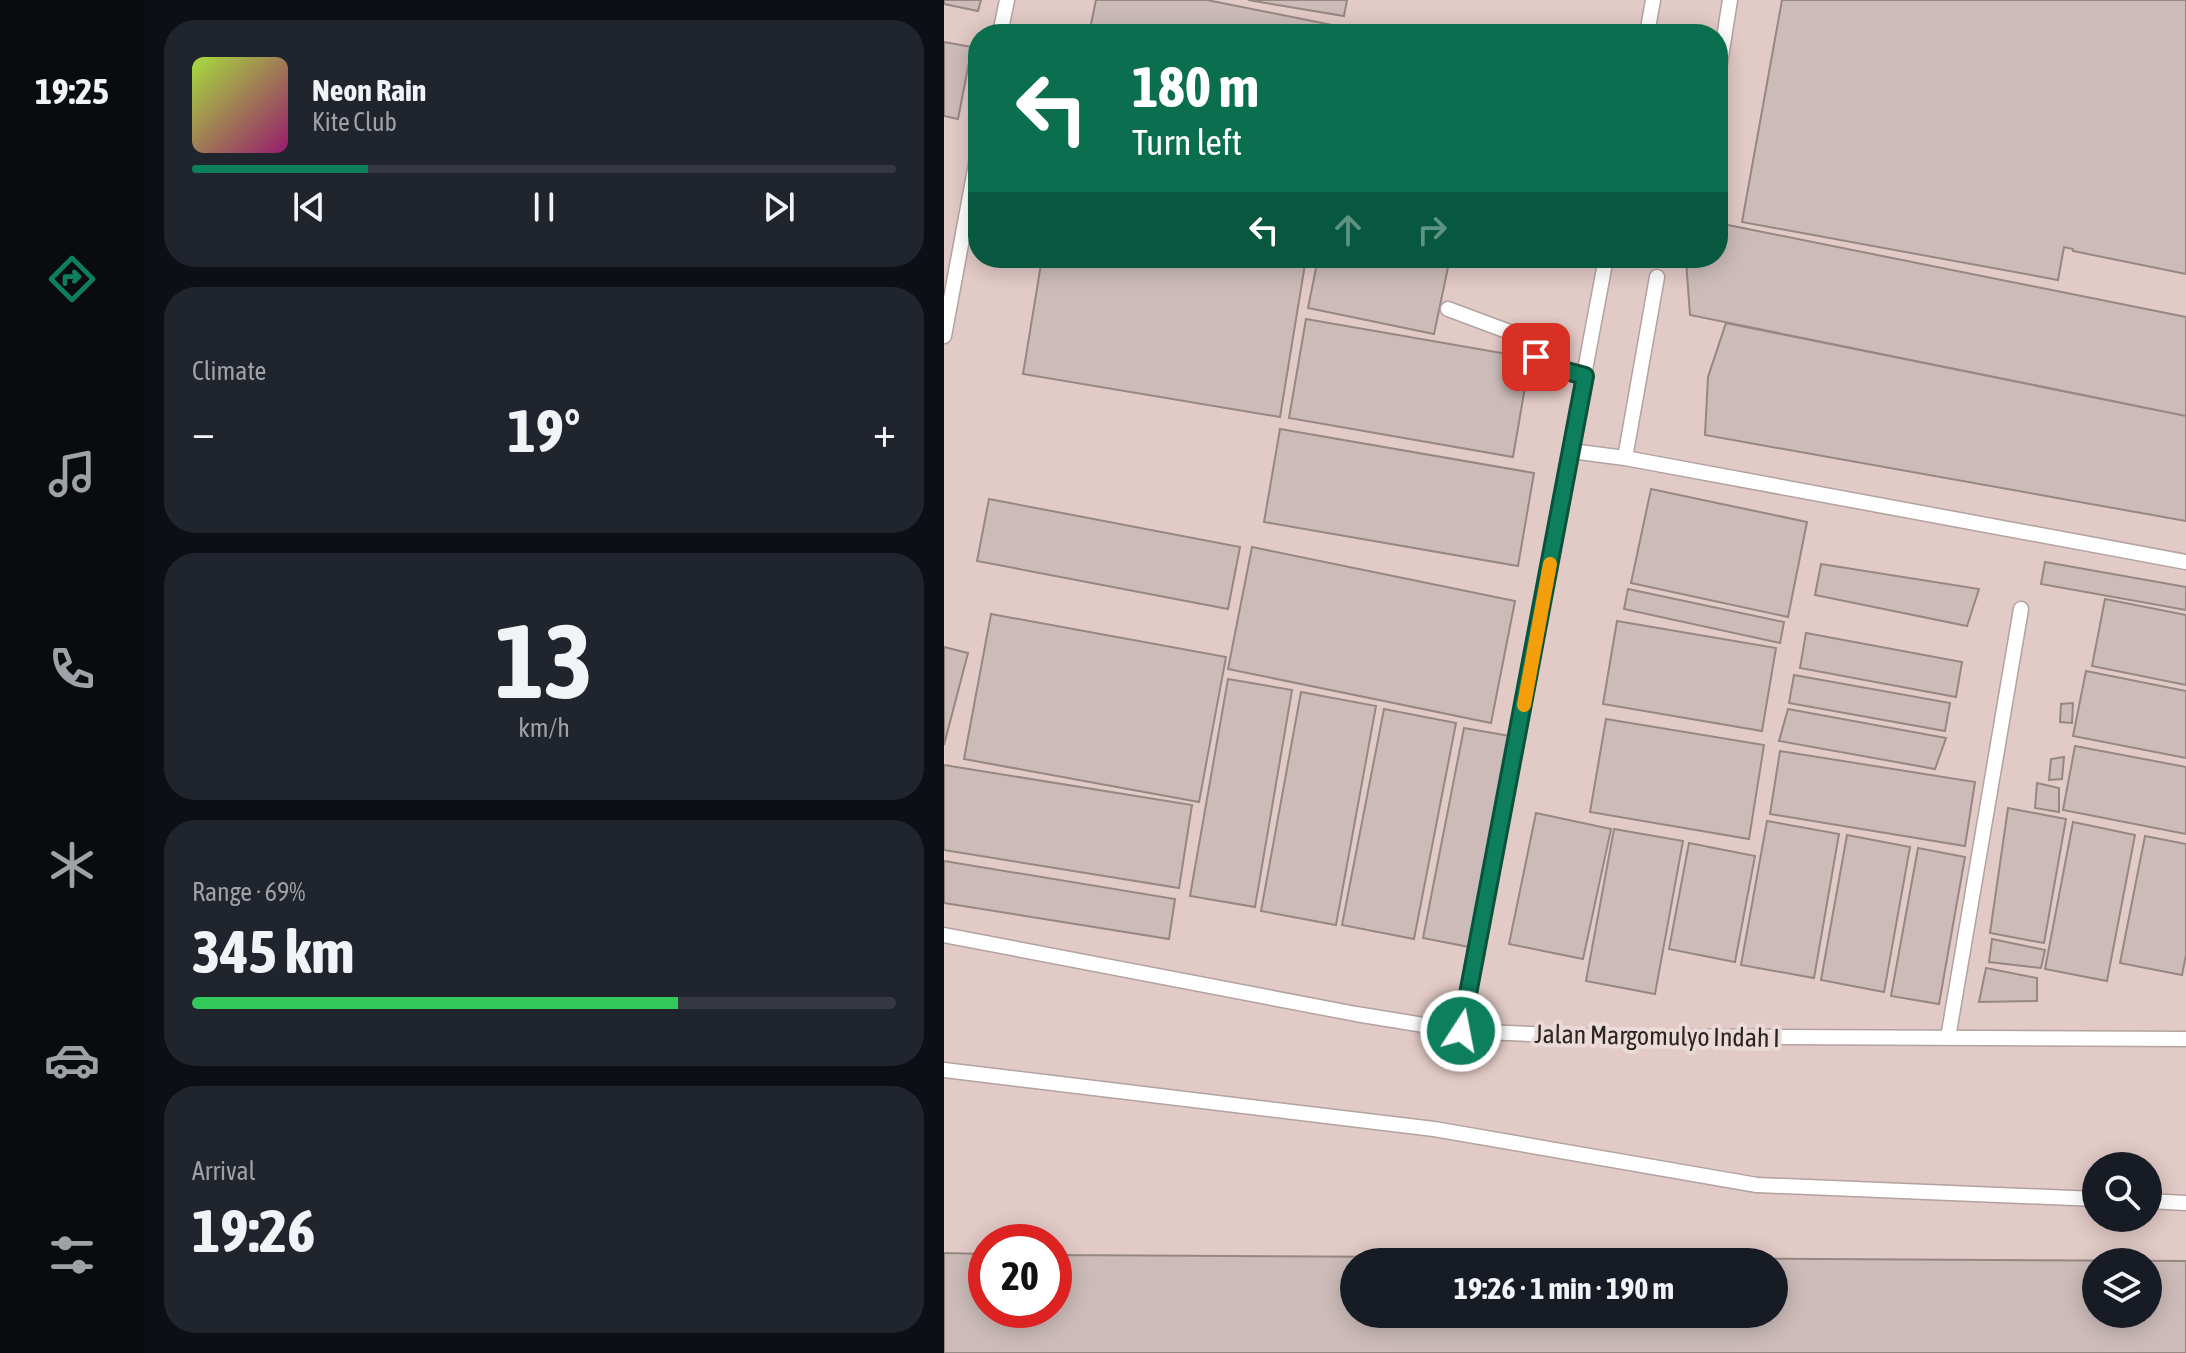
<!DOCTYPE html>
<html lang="en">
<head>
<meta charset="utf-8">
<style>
	body { margin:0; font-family:"Asap Condensed",sans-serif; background:#20242c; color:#f1f3f6; height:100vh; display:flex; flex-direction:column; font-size:30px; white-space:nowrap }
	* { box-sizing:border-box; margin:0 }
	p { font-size:26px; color:#9ea1a6 }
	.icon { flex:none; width:44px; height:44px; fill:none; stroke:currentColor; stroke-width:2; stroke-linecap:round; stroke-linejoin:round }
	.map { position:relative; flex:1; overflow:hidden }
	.details { display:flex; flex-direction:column; gap:20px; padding:20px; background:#0d0f14; width:800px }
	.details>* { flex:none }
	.guide { position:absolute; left:24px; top:24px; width:760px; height:244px; border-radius:32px; box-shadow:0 4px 20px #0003; background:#0b6e4f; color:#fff; overflow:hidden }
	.buttons { position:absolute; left:1138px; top:1152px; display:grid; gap:16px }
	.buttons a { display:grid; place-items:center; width:80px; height:80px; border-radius:50%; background:#171b24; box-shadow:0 4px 20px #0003; font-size:40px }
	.speed { position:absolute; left:24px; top:1224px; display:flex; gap:16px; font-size:40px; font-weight:700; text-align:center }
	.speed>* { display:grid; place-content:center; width:104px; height:104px; border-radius:50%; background:#171b24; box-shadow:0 4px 20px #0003; line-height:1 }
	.speed .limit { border:12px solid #d22; background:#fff; color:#111 }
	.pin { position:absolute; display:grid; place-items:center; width:68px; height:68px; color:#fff; margin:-34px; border-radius:16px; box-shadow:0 4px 12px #0006 }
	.me { position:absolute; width:88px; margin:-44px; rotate:11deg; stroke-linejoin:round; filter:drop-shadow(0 0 6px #0008) }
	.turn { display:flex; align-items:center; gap:28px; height:168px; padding:0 32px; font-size:36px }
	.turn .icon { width:104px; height:104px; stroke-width:2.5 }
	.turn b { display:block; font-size:56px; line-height:68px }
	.lanes { display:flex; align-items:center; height:76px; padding:0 32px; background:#0003; justify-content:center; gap:40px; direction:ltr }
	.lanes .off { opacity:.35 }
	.big { font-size:60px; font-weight:700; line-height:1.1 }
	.details .card { flex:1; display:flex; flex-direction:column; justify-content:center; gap:12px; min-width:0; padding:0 28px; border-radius:32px; background:#20242c }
	.details .dial { align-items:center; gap:0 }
	.dial b { font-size:104px; line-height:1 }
	.song { display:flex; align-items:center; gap:24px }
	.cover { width:96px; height:96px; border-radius:12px; background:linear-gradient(135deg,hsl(80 70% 55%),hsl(320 70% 35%)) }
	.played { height:8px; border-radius:4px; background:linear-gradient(90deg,#0e7f5c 25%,#363941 25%) }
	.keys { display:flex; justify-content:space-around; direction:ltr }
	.heat { display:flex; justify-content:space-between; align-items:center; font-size:44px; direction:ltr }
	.charge { height:12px; border-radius:6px; background:linear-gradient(90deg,#34c759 69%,#363941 0) }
	.trip { position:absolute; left:396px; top:1248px; width:448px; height:80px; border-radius:40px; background:#171b24; box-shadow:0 4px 20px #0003; font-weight:700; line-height:80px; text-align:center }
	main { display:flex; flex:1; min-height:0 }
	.menu { display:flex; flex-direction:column; width:144px; justify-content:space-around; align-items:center; background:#090b0e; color:#9ea1a6 }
	.menu .icon { width:56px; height:56px }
	.menu .on { color:#0e7f5c }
	.menu b { font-size:36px; color:#f1f3f6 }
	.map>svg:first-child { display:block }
</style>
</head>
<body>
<main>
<nav class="menu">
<b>19:25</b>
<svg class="icon on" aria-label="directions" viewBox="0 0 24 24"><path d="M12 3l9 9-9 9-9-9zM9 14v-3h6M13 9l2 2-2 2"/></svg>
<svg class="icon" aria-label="music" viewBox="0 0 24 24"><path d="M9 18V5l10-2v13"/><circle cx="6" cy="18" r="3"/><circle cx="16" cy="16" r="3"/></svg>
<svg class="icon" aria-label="phone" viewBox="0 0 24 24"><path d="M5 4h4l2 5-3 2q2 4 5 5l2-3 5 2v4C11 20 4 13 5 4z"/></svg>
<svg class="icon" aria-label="climate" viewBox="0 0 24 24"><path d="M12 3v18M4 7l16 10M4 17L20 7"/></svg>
<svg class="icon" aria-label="car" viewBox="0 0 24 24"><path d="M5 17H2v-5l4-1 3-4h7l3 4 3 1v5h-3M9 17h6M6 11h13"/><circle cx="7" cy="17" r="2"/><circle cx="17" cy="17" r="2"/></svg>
<svg class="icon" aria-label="filters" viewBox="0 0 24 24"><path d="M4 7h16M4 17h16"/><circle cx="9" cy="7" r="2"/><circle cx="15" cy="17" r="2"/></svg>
</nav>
<section class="details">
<div class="card">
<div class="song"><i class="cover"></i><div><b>Neon Rain</b><p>Kite Club</p></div></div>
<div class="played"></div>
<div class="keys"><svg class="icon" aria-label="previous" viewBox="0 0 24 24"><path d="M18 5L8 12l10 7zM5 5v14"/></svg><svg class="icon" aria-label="pause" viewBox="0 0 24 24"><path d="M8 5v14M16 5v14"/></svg><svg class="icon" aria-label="next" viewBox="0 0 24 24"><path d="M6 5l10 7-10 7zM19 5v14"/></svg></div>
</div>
<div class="card"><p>Climate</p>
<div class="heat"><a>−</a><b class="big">19°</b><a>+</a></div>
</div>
<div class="card dial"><b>13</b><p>km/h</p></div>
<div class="card"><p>Range · 69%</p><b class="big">345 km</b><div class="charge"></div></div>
<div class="card"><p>Arrival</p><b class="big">19:26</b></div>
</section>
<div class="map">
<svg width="1242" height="1353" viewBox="0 0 1242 1353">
	<rect width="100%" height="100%" fill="#ebdad8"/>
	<path fill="#e2cac6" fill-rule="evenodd" d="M0,0H1242V1353H0ZM34,34H774V258H34ZM1152,1166H1204V1218H1152ZM42,1242H110V1310H42ZM410,1262H830V1314H410ZM1152,1262H1204V1314H1152Z"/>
	<path fill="#ccbbb9" stroke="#968785" stroke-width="2" fill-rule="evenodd" d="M0,0H37L34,11L0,4Z
		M152,0H263L403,28L402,34H145Z
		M304,0H403L400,16Z
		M838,0H1242V274L1129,251V249L1120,247L1114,280L798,222Z
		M0,42L28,47L14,119L0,116Z
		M774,223L1242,317V416L746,315L742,260L774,258Z
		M98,258H362L336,417L79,374Z
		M374,258H506L490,334L364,308Z
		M362,319L586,358L569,457L345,418Z
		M782,323L1242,416V521L761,435L764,377Z
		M336,429L590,473L574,566L320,522Z
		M707,489L863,522L844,617L687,583Z
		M45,499L296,547L284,609L33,561Z
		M308,547L571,601L547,723L284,669Z
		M1101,562L1242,587V610L1097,584Z
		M877,564L1035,589L1023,626L871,595Z
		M684,589L840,622L836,643L680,609Z
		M1161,599L1242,615V685L1148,666Z
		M47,614L282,657L255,802L20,759Z
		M673,621L832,648L818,731L659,704Z
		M862,633L1018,662L1012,697L856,668Z
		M0,647L24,653L0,745Z
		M1142,671L1242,691V758L1129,736Z
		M850,675L1006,703L1001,731L845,703Z
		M284,679L348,690L311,907L246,896Z
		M357,692L432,706L392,925L317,911Z
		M1129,703L1128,723L1116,722L1117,704Z
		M440,709L512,723L470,939L398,925Z
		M844,709L1002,738L991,769L835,741Z
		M662,719L820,745L805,839L646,812Z
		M520,728L566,736L525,947L479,938Z
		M1131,746L1242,767V834L1119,810Z
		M836,751L1031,782L1021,846L826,814Z
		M1120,757L1118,779L1105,780L1107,759Z
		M0,765L248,805L235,888L0,850Z
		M1093,783L1115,788V812L1091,808Z
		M1064,808L1122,819L1100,943L1046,933Z
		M592,813L667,829L639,959L565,944Z
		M823,821L895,834L870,978L797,965Z
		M1129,822L1191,835L1163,981L1101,969Z
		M670,829L739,841L711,994L642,981Z
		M903,835L966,847L940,992L877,980Z
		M1201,836L1242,844V955L1238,975L1176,963Z
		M745,843L811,856L791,962L725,949Z
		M974,848L1021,857L995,1004L947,996Z
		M0,861L231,899L225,939L0,903Z
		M1048,939L1101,950L1097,968L1045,962Z
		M1042,968L1093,978V1001L1035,1002Z
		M0,1253L42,1254V1310H110V1255L1242,1261V1353H0ZM410,1262H830V1314H410ZM1152,1262H1204V1314H1152Z"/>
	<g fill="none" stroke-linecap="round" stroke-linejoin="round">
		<g stroke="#b2a2a0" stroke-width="17">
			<path id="lane" d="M56,34L63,0
				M703,34L709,0
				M774,76L786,0
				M504,309L571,334L601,364L641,376
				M0,336L34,153
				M627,451L681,458L713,277
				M681,458L1242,562
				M0,935L412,1014L517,1031L635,1036L1242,1039
				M517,1031L662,258
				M1004,1038L1077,609
				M0,1070L490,1129L813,1185L1152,1199
				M1204,1201L1242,1203"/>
		</g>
		<use href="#lane" stroke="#fff" stroke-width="14"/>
	</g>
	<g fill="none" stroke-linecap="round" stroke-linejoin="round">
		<g stroke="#09533c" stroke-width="20">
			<path id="route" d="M517,1031L641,376L611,368L592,357"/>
		</g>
		<use href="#route" stroke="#0e7f5c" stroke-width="14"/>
		<path stroke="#f59e0b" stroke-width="14" d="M580,705L606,564"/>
	</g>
	<g text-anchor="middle" stroke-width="8" stroke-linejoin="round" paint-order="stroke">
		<g font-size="26" fill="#2a2423" stroke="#ebdad8">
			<text transform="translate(713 1036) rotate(1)" y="9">Jalan Margomulyo Indah I</text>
		</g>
	</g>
</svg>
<div class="buttons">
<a><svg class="icon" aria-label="search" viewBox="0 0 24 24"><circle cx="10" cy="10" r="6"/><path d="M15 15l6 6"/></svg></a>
<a><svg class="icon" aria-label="layers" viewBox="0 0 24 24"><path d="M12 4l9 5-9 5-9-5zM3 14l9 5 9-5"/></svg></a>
</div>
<div class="speed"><div class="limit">20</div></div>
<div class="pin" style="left:592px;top:357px;background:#d93025"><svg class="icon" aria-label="arrive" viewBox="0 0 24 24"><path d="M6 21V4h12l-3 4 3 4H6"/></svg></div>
<svg class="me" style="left:517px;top:1031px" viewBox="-20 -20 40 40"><circle r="17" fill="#0e7f5c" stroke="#fff" stroke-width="3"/><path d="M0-11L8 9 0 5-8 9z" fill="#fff"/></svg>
<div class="trip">19:26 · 1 min · 190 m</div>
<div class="guide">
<div class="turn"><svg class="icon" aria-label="left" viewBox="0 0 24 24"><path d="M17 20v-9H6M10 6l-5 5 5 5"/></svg><div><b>180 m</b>Turn left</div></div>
<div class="lanes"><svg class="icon" aria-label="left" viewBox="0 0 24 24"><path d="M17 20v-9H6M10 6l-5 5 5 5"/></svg><svg class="icon off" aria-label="ahead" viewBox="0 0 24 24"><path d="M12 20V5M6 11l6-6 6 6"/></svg><svg class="icon off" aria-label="right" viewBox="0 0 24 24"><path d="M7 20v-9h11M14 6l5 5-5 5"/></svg></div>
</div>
</div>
</main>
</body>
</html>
